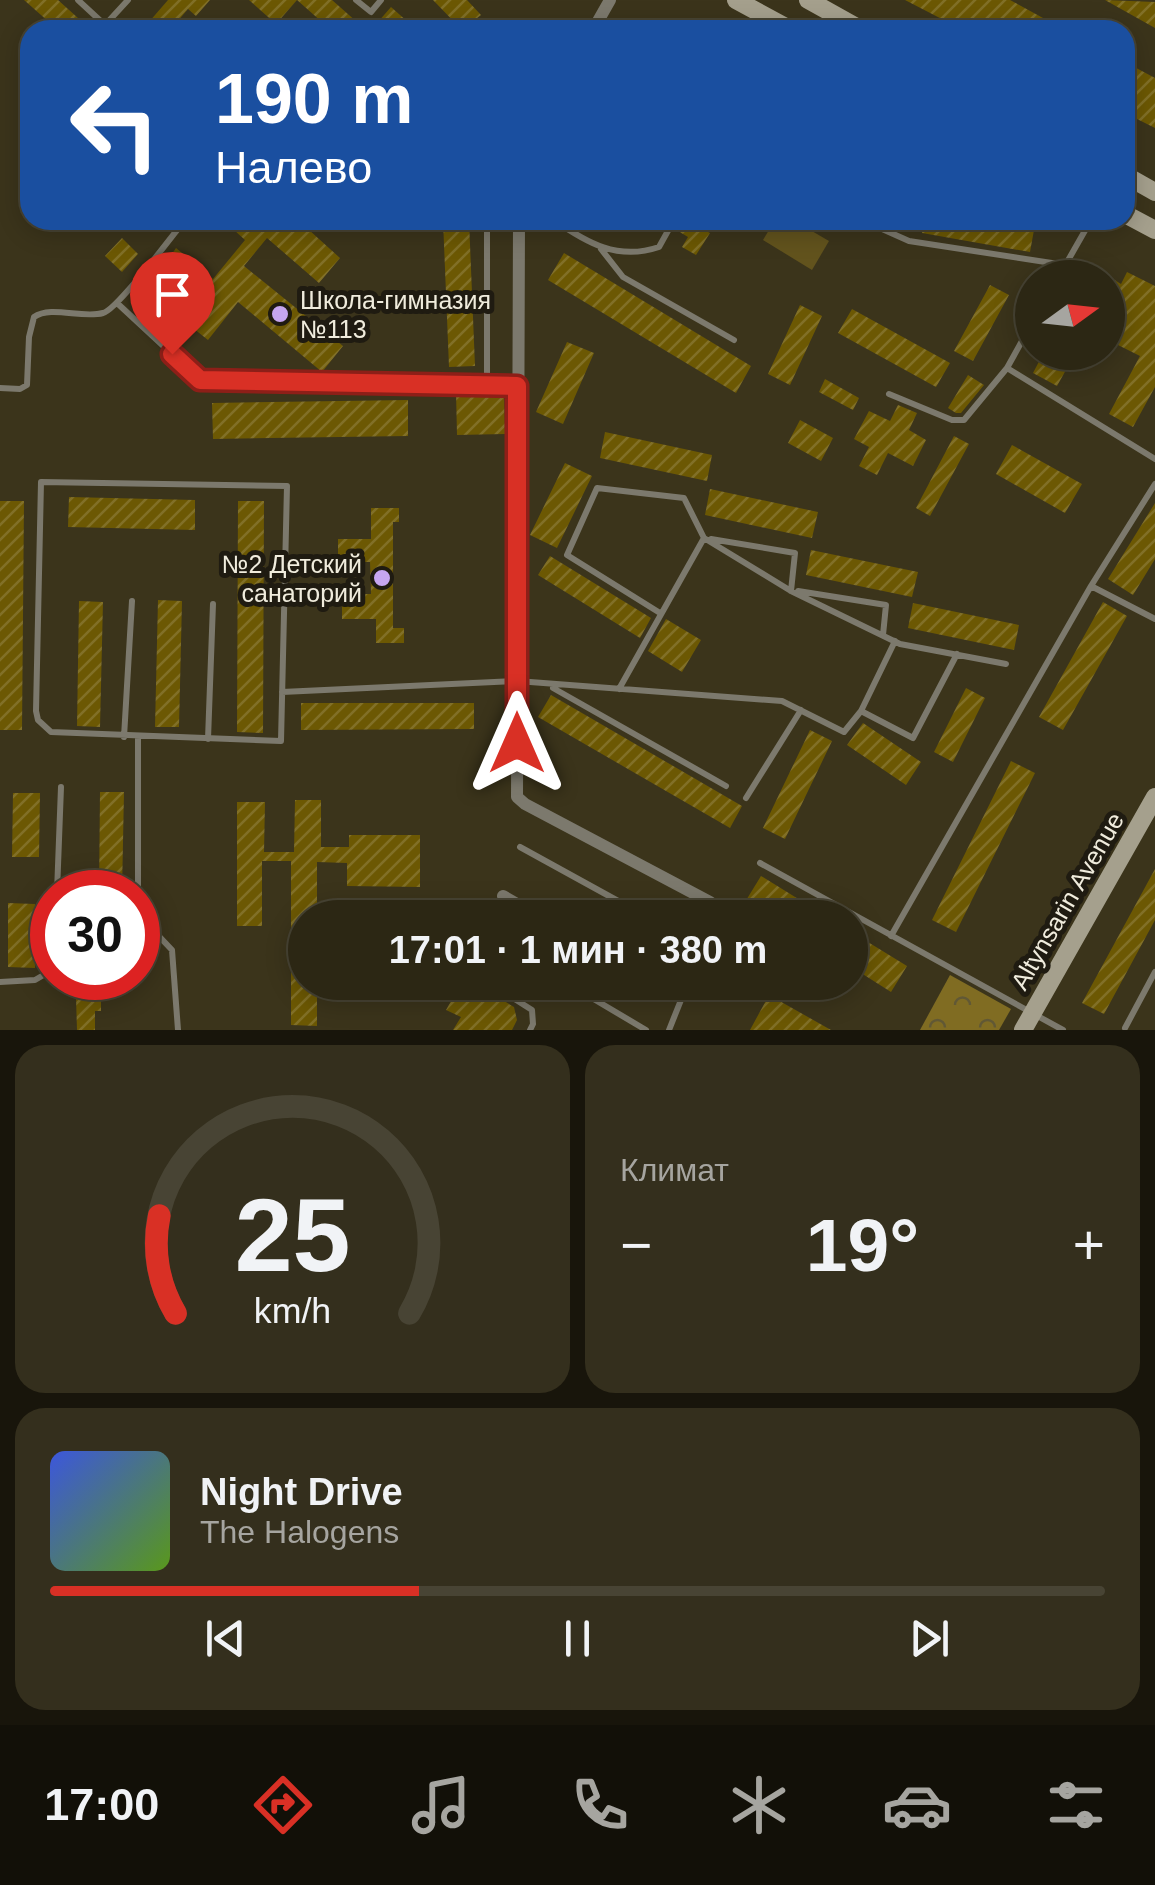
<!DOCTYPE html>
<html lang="ru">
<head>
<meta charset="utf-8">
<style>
	body { margin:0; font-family:Helvetica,sans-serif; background:#342f1d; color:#f1f3f6; height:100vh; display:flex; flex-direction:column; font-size:38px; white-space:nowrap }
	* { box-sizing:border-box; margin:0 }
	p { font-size:32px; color:#a6a5a0 }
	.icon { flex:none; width:55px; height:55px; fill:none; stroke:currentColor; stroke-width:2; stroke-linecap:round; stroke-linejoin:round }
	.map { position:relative; height:1030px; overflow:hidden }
	.sheet { display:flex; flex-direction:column; gap:15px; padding:15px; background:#18150b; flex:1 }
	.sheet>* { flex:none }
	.top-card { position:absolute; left:20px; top:20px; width:1115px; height:210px; border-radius:30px; box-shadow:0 5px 25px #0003,0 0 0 2px #484434; background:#1a4fa0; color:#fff; overflow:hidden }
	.needle { width:65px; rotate:75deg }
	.tools { position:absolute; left:1015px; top:260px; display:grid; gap:20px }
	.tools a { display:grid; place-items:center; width:110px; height:110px; border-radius:50%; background:#2c2714; box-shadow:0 5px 25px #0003,0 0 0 2px #484434; font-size:50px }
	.speed { position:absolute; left:30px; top:870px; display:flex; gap:20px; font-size:50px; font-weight:700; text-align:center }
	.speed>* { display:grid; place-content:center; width:130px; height:130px; border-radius:50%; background:#2c2714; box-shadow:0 5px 25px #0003,0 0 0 2px #484434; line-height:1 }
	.speed .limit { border:15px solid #d22; background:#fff; color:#111 }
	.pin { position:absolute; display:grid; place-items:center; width:85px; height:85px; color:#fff; margin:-102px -42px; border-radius:50% 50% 50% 0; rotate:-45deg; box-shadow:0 0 10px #0007 }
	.pin .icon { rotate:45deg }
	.me { position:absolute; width:110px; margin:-55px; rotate:0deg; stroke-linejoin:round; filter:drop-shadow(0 0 8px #0008) }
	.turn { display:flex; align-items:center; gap:35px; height:210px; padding:0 30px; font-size:45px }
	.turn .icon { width:130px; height:130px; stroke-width:2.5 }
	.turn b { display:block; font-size:70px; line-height:85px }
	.big { font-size:75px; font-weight:600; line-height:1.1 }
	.sheet .tile { flex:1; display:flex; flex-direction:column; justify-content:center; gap:15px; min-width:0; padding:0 35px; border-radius:30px; background:#342f1d }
	.sheet .dial { align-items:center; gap:0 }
	.dial svg { height:260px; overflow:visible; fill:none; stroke:#484434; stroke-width:7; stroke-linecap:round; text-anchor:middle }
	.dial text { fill:#f1f3f6; stroke:none }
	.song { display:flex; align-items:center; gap:30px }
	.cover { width:120px; height:120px; border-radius:15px; background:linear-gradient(135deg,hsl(230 70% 55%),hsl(90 70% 35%)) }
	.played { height:10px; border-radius:5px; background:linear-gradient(90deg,#d93025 35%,#484434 35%) }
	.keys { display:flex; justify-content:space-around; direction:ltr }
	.heat { display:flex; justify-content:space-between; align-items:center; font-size:55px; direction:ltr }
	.sheet .tiles { flex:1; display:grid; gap:15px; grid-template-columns:1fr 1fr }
	.tile:last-child { grid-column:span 2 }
	.trip { position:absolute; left:288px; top:900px; width:580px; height:100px; border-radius:50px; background:#2c2714; box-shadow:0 5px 25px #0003,0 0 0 2px #484434; font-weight:600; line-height:100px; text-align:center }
	.dock { display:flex; height:160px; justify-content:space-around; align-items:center; background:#121008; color:#a6a5a0 }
	.dock .icon { width:70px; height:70px }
	.dock .on { color:#d93025 }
	.dock b { font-size:45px; color:#f1f3f6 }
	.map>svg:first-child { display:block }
</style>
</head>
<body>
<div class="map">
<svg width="1155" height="1030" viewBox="0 0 1155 1030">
	<defs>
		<pattern id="forest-crowns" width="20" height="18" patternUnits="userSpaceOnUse" patternTransform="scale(2.5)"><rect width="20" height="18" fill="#806c22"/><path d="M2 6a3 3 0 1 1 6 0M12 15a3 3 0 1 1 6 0" fill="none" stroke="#615834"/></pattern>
		<pattern id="building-hatch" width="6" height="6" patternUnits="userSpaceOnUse" patternTransform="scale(2.5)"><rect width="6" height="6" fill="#6c5803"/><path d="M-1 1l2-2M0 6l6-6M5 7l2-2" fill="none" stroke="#817027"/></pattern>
	</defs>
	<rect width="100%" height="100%" fill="#3b341b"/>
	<path fill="url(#forest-crowns)" d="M950,975L1011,1009L999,1030H920Z"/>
	<path fill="#62531d" d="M775,220H793L829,241L812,270L763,240Z"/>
	<path fill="url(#building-hatch)" d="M24,0H58L78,18L68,30H58Z
		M168,0H210L196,16L188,9L170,30H142Z
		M249,0H332L366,30H331L297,0L276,24Z
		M433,0H467L481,15L462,30Z
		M905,0H1010L1065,30H963Z
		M1105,0L1155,2V28Z
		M391,7L417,30H371Z
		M1125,62L1155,78V128L1125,113Z
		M223,220H245L255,230L262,220H298L340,258L319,283L267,238L244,266L343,346L322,372L238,302L208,340L179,317L193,299L161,270L176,248L213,279L245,240Z
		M443,220H469L475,366L449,367Z
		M685,220L710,233L696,255L682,247L688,237L678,231Z
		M924,220H979L1034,230L1030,252L922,233Z
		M122,238L138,254L122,272L105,256Z
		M564,253L751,366L736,393L548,280Z
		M1127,272L1155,286V387L1133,427L1109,414L1140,356L1108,340V276L1121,284Z
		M990,285L1009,295L973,361L954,351Z
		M800,305L822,316L790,385L768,374Z
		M852,309L950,363L936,387L838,333Z
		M567,342L594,353L563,424L536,412Z
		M1044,352H1076L1057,386L1033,373Z
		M968,375L984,385L961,413H956L948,408Z
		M825,379L859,398L853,410L819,392Z
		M456,392L504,393L505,434L457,435Z
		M408,400V436L213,439L212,403Z
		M898,405L917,413L909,430L926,440L913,466L888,453L877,475L859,466L869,447L854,439L869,411L890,421Z
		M800,420L833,438L821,461L788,443Z
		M605,432L712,455L707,481L600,458Z
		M954,436L969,444L930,516L916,508Z
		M1012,445L1082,484L1065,513L996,474Z
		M565,463L592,476L557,548L530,535Z
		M710,489L818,512L812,538L705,515Z
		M69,497L195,500V530L68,527Z
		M0,501H24L22,730H0Z
		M238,501H264L263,733L237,732Z
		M1155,503V559L1133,595L1108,579Z
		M371,508H399V522H393V628H404V643H376V619H342V594H371L370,562H338V539H371Z
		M811,550L918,572L912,597L806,575Z
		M550,556L651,618L640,638L538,575Z
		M158,600L182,601L179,727H155Z
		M79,601L103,602L100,727L77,726Z
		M1103,602L1127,616L1063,730L1039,717Z
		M913,603L1019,625L1014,650L908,628Z
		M666,619L701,640L682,672L648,651Z
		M966,688L985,698L953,762L934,752Z
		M551,695L742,806L730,828L538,717Z
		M301,703H474V729L301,730Z
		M863,723L921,762L906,785L847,745Z
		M810,730L832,741L785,839L763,828Z
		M1011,761L1035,773L956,932L932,920Z
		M100,792H124L122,892H99Z
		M13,793H40L39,857H12Z
		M295,800H321V847H349V835H420V887L347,886V863L317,862V918H305V982H317V1026L291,1025V861H262V926H237V802H265L264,852H294Z
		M1155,869V920L1104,1014L1082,1003Z
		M761,876L829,918H770L745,902Z
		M8,903L35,904V968L8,967Z
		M850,931L907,966L891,992L850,966Z
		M474,983L514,1007L517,1020L512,1030H453L461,1017L446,1010L458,989Z
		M769,995L831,1030H750Z
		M76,998H101V1011H95V1030H77Z"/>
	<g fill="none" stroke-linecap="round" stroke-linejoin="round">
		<path stroke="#7c796d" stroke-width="6" d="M78,0L105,25L128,0
			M356,0L371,12L381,0
			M554,220C587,243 618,261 659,247L674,220
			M862,220L909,241L1065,265
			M601,249L623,277L734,340
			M1058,278L1091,220
			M117,303L200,380L245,384L517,386
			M1007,368L1155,459
			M487,386V220
			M0,388L20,389L27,385L29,337L34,317C51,305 82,319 103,313C117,310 172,236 185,220
			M889,394L952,420H964L1007,368L1032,323
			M41,482L287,486L281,741L51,732L38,720L36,711Z
			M711,539L795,553L791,591
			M1091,586L1155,619
			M798,591L886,605L883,635
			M660,613L567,555L597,488L684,498L704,538L791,591L900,644L1006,664
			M553,688L726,786
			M619,689L704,538
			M282,692L517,681L782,701L844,732L861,711L913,738L957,654
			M861,711L895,641
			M124,737L132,601
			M138,737V914L172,950L178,1030
			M208,739L213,604
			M746,798L801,710
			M520,847L649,918
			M760,863L1063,1030
			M57,892L61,787
			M891,936L1091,586L1155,484
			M0,982L35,980L52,970
			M488,982L532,1010L533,1024L530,1030
			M565,982L646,1030
			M1125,1028L1155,972
			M669,1030L687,985"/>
		<path stroke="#7c796d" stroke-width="12" d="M593,30L610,0
			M519,220L517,797L525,804L710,902L716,918
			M503,896L541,918
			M654,982L675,991L688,982"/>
		<path stroke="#a5a08d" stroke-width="18" d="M736,0L791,30
			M808,0L862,30
			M1125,175L1155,192
			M1125,214L1155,230
			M1023,1030L1155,797"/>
	</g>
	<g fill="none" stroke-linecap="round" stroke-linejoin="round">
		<g stroke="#8d1f18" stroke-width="25">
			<path id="route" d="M172,354L200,380L517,386V743"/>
		</g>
		<use href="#route" stroke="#d93025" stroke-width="18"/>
	</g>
	<g fill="#c6a6f0" stroke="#1f1b11" stroke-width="4">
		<circle cx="280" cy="314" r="10"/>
		<circle cx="382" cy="578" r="10"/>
	</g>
	<g text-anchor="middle" stroke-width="10" stroke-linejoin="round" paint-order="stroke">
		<g font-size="25" fill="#f0ecdd" stroke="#1f1b11" text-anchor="start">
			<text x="300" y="309">Школа-гимназия<tspan x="300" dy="29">№113</tspan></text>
			<text x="362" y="573" text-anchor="end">№2 Детский<tspan x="362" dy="29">санаторий</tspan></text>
		</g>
		<g font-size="25" fill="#f0ecdd" stroke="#1f1b11">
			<text transform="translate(1067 901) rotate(-60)" y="9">Altynsarin Avenue</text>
		</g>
	</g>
</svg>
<div class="tools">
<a><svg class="needle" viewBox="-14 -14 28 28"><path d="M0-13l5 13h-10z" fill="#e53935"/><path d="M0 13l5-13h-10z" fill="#a6a5a0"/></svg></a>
</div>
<div class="speed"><div class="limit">30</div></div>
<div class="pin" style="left:172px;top:354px;background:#d93025"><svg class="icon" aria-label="arrive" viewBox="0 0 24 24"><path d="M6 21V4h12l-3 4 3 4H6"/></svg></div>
<svg class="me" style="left:517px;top:743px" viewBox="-20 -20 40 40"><path d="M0-17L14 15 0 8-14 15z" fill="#d93025" stroke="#fff" stroke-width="4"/></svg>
<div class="trip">17:01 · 1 мин · 380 m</div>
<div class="top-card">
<div class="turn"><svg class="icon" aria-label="left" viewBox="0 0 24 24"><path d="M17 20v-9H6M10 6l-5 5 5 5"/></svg><div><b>190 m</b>Налево</div></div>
</div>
</div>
<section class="sheet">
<div class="tiles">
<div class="tile dial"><svg viewBox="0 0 100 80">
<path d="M14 69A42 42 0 1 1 86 69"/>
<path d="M14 69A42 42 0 0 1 9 39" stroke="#d93025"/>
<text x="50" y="56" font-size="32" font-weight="700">25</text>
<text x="50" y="72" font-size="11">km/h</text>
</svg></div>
<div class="tile"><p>Климат</p>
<div class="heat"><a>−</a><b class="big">19°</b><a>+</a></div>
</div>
<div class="tile">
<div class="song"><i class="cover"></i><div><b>Night Drive</b><p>The Halogens</p></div></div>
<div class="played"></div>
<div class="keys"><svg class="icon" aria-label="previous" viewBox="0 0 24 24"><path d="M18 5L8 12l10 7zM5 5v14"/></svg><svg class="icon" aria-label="pause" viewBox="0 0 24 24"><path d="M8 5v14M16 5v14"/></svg><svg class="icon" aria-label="next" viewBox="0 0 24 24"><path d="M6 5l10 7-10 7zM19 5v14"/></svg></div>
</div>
</div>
</section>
<nav class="dock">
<b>17:00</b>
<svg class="icon on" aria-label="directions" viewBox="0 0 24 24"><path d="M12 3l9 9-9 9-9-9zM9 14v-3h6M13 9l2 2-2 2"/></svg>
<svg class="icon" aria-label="music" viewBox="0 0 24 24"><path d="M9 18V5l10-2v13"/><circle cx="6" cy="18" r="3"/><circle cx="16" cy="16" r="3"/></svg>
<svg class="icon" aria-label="phone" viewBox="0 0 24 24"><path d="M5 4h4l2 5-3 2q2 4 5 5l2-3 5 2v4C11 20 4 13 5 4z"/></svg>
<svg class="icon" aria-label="climate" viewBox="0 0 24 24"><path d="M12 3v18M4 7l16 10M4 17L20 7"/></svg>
<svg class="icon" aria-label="car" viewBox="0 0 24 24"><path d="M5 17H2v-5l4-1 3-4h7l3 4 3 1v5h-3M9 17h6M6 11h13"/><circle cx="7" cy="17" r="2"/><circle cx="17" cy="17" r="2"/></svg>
<svg class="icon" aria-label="filters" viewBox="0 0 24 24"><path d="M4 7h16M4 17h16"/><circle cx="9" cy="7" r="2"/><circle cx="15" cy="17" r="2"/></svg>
</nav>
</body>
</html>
